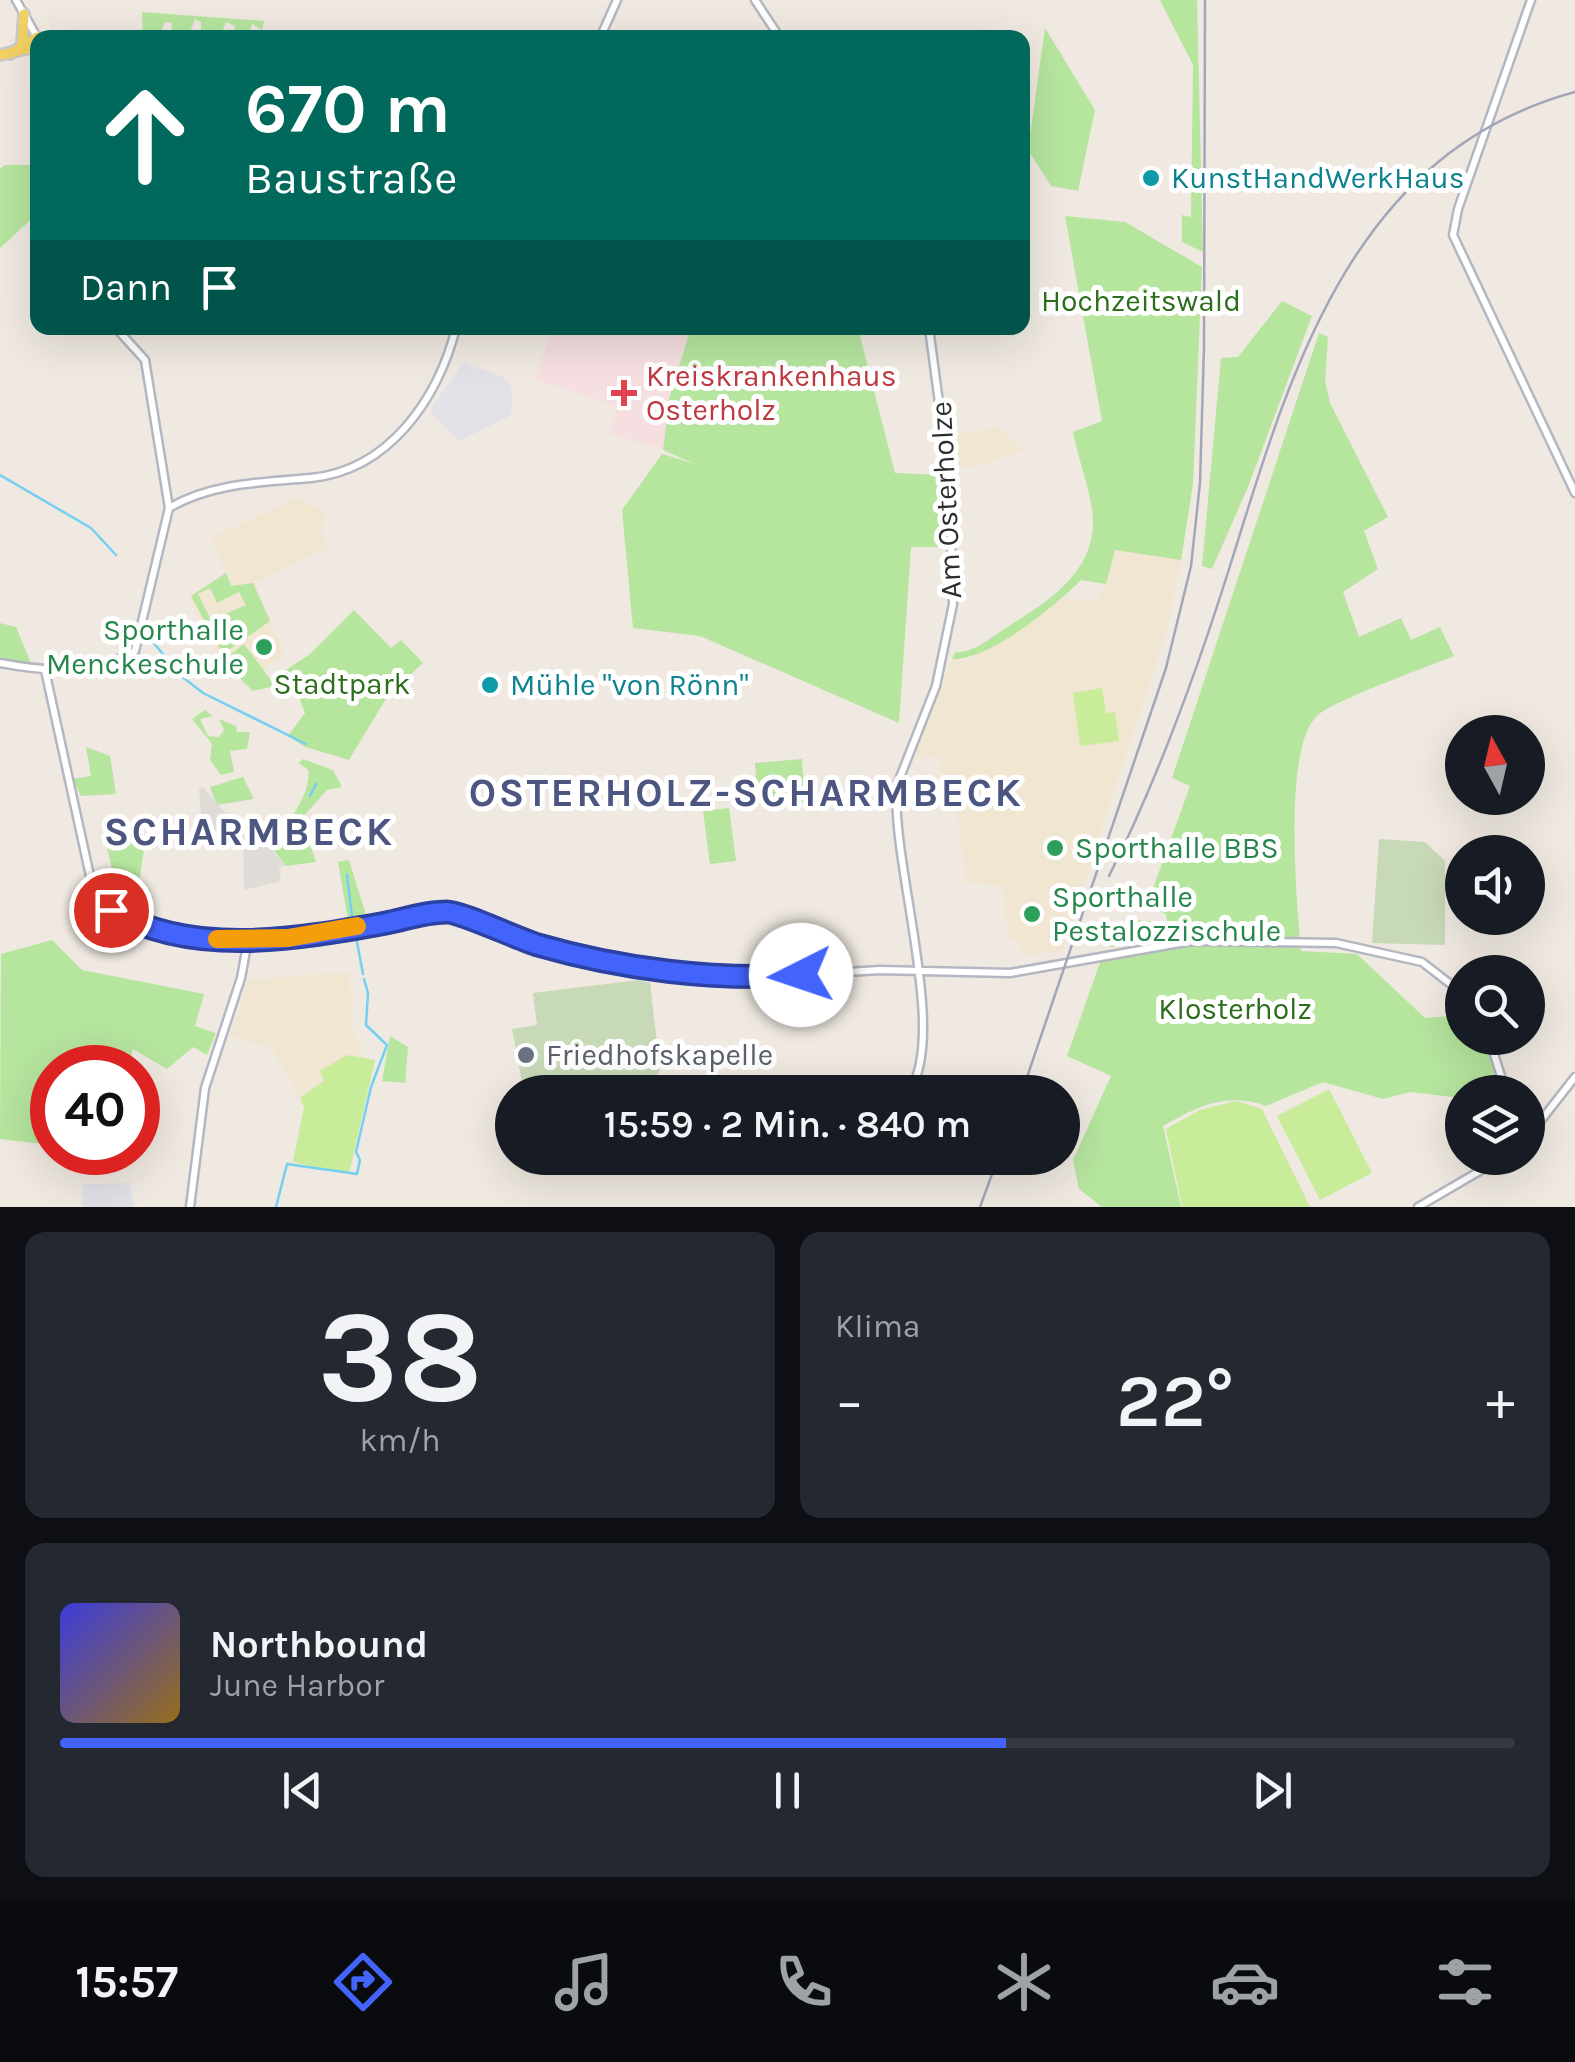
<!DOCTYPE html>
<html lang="de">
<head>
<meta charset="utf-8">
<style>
	body { margin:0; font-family:Karla,sans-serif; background:#242831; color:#f1f3f6; height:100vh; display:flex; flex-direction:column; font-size:38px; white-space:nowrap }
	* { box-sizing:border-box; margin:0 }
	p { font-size:32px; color:#9ea1a6 }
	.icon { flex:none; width:55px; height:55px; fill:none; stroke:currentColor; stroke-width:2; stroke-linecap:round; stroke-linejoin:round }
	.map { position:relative; height:1207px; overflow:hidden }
	.details { display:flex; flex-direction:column; gap:25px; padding:25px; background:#0d0f14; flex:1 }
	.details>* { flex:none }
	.banner { position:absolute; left:30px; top:30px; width:1000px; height:305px; border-radius:20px; box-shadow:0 10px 40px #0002; background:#00695c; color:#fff; overflow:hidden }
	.needle { width:65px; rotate:352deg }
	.tools { position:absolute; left:1445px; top:715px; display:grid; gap:20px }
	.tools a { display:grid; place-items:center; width:100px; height:100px; border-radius:50%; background:#171b24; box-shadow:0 10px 40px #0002; font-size:50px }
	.speed { position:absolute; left:30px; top:1045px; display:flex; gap:20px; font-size:50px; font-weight:700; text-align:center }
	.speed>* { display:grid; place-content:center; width:130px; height:130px; border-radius:50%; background:#171b24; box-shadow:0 10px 40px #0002; line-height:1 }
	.speed .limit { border:15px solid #d22; background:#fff; color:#111 }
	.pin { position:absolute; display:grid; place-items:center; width:85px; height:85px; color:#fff; margin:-42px; border:5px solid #fff; border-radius:50%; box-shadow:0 2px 10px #0007 }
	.me { position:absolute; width:110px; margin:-55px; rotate:266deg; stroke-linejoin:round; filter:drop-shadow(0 0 8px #0008) }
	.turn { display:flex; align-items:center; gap:35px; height:210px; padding:0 50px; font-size:45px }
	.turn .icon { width:130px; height:130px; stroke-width:2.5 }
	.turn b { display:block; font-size:70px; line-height:85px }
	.then { display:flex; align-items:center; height:95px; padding:0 50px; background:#0003; gap:20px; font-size:38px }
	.big { font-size:75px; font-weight:600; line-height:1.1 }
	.details .widget { flex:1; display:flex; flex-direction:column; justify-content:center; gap:15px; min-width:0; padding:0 35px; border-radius:20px; background:#242831 }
	.details .dial { align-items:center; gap:0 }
	.dial b { font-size:130px; line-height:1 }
	.song { display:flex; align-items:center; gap:30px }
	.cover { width:120px; height:120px; border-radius:15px; background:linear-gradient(135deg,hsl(240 70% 55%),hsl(40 70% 35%)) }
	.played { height:10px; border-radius:5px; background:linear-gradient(90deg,#4264fb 65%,#363941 65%) }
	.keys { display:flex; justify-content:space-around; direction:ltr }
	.heat { display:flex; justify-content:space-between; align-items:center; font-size:55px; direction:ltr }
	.details .tiles { flex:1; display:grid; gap:25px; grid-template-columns:1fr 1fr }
	.widget:last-child { grid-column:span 2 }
	.trip { position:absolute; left:495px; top:1075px; width:585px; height:100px; border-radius:50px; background:#171b24; box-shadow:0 10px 40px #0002; font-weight:600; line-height:100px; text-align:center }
	.dock { display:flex; height:160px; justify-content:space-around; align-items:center; background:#090b0e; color:#9ea1a6 }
	.dock .icon { width:70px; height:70px }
	.dock .selected { color:#4264fb }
	.dock b { font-size:45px; color:#f1f3f6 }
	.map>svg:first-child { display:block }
</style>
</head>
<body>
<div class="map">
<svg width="1575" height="1207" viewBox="0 0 1575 1207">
	<rect width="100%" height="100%" fill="#efe9e1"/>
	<path fill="#e3e1e8" d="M463,363L502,376L510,385L513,398L510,416L458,441L432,414L431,408Z
		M130,1183L134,1207H83L82,1184Z"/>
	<path fill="#f0e6d1" d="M999,427L1024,451L971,468L956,466L952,436Z
		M297,497L326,512L321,532L328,548L254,583L285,655L262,670L244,644L222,661L188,598L226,573L211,538Z
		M1115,550L1181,560L1167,629L1062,951L1021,956L1019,940H1008L1003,887L966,882L955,796L943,785L939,757L914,759L952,659L966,660L1001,641L1063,598L1091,603L1104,591Z
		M349,972L354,1037L361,1039L360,1057L347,1055L320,1072L325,1081L300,1098L271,1047L230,1036L248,980Z"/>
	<path fill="#f5dfe0" d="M552,328H691L663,418L667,420L663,450L609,433L618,407L535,379Z"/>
	<path fill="#b6e59e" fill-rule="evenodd" d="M1160,0H1197L1203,252L1182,242V215L1191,217L1193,65Z
		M142,12L264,21L262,30L252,24L248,37H231L235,26L226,22L220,37H201V22L195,19L188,37H171L172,23L165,22L158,37H143Z
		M1045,28L1095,110L1078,191L1051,186L1028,150Z
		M5,165H37V214L0,248V169Z
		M1065,216L1125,222L1202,267L1193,484L1181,560L1115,550L1106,584L1081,580C1055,606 989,661 952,659L955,652C972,655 994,635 1009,626C1046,603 1093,573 1093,523C1093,495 1078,460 1073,432L1102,421Z
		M1282,301L1312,316L1248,487L1212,569L1202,566L1221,358L1238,357Z
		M691,328H858L895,473L941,475L940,547H911L899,723L700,636L633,628L622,510L662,454L695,464L663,450L667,420L663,418Z
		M1319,333L1328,337L1325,381L1330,403L1388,517L1364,531L1378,569L1343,592L1359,637L1401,618L1411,640L1440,627L1454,656C1425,668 1337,699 1318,715C1282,745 1297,905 1301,951L1357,954L1425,1018L1462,1015V1038H1485L1498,1071V1092H1462V1098L1410,1092L1383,1099L1323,1082L1266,1106C1225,1092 1199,1106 1163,1126L1181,1207H1102L1079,1189L1073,1160L1111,1076L1067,1056L1101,960L1171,947L1166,914L1147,905L1190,786L1172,778Z
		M226,573L231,586L253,583L270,621L223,654L191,596ZM210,588L217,603L239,592L246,605L211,620L198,594Z
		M354,610L391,648L401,640L423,663L387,697L349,760L305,747L288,736L305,713L293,682L253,691L222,661L244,644L271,680L310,654Z
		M0,623L16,627L31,663L0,659Z
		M205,710L213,716L200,719L208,736L219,737L224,730L219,719L236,726L237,732H250L247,749L230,751L234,772L221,775L210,760L212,744L192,719Z
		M86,747L110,756L116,794L81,796L73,779L91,776Z
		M303,759L333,770L342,787L327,790L301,819L316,862L286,866L275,852C282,824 312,798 308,770L299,763Z
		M802,759L805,802L758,805L755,763Z
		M243,777L254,799L217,805L210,787Z
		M729,808L736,861L710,864L703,811Z
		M102,825L145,842L140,877L112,869Z
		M349,860L366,915L348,920L338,862Z
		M1135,920L1156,922L1152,937L1110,947L1106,940Z
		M52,940L82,970L204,994L195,1026L216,1033L207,1055L193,1047L167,1069L133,1049L128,1067L52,1068V1145L0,1139L1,954Z
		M390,1036L408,1047L405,1083L382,1081Z"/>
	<path fill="#c8d9b8" d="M1379,839L1425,842L1445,861V945L1372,943Z
		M639,980L650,983L660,1068L653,1092H524L512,1029L537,1025L533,993Z"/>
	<path fill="#c9ec9a" d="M1102,688L1106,713L1115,712L1119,741L1080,746L1073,693Z
		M347,1055L375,1060L349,1174L297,1163L293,1161L304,1107L300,1098L324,1081L320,1071Z
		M1329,1089L1372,1173L1320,1200L1277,1116Z
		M1236,1101L1262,1109L1310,1207H1182L1166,1129L1200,1110Z"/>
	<path fill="#dfdcd8" d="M203,787L245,836L278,837L274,853L286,866L279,867L281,881L244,890L243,848H233V835L202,827L199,789Z"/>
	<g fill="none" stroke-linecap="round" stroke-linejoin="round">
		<path stroke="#75cff0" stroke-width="2.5" d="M0,475L91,528L116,555
			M149,637L180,675L203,693L306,744
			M310,796L316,784
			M347,875L352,916
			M357,942L363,974
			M276,1207L287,1164L357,1174L360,1160L356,1152L371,1087L387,1045L366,1025L368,993L364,979"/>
		<g stroke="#b4b7c1" stroke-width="11">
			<path id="minor" d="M16,0L37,37
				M755,0L780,38
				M1531,0L1458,209L1453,235L1575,493
				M600,38L617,0
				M116,328L145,360L169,508
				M169,508C211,483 264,482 311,478C390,470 438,398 456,328
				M0,663C46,672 93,675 135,651L169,508
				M45,670L92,885L103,903L122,917L160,929L213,938L288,937L448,911L497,932L560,951L750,978L880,970L1010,973L1191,941L1336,943L1422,962L1462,993
				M1489,1038L1506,1092
				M909,1092C949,1033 890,861 897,785L936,686L953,604L949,477L929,328
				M1528,1137L1575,1077
				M190,1207L205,1088L241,978L248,940
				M1418,1207L1502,1158"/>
		</g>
		<g stroke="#c9c9c9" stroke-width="14">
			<path id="major" d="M22,45L24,14
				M10,54L37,37
				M0,55L38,46"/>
		</g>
		<use href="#minor" stroke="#fff" stroke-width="6"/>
		<use href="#major" stroke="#f2d163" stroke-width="9"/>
		<path stroke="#a3a6b8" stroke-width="2.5" d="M1109,876C1161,773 1201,660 1235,550C1294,359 1358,151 1575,92
			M1022,1092L1166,668L1191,566L1200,483L1204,347L1205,0
			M980,1207L998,1158"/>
	</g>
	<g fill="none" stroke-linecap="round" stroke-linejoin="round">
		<g stroke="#2b41a3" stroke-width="25">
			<path id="route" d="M111,910C192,958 299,939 386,923C406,919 425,912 446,912C459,911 518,939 538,945C621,969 715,981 801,975"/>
		</g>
		<use href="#route" stroke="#4264fb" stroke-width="18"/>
		<path stroke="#f59e0b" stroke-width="18" d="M217,939L288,938L357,926"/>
	</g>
	<g fill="#0f9aa8" stroke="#fff" stroke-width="4">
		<circle cx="1151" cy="178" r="10"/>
		<circle cx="490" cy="685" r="10"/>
	</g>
	<path fill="#e0444e" stroke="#fff" stroke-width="4" d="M619 378h10v10h10v10h-10v10h-10v-10h-10v-10h10z"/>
	<g fill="#2e9e5b" stroke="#fff" stroke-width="4">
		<circle cx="264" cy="647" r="10"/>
		<circle cx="1055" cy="848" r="10"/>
		<circle cx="1032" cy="914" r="10"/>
	</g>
	<circle fill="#6b7280" stroke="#fff" stroke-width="4" cx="526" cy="1055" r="10"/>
	<g text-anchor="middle" stroke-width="10" stroke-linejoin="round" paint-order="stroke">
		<g font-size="30" fill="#0d838f" stroke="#fff" text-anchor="start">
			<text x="1171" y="188">KunstHandWerkHaus</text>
			<text x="510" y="695">Mühle "von Rönn"</text>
		</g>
		<g font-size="30" fill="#2c6e1b" stroke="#fff">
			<text x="1141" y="311">Hochzeitswald</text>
			<text x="342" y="694">Stadtpark</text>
			<text x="1235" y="1019">Klosterholz</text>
		</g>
		<g font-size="30" fill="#be3a42" stroke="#fff" text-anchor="start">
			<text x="646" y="386">Kreiskrankenhaus<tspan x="646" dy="34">Osterholz</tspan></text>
		</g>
		<g font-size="30" fill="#2e2e2e" stroke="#fff">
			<text transform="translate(946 500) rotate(-93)" y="10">Am Osterholze</text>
		</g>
		<g font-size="30" fill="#27864d" stroke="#fff" text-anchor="start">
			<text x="244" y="640" text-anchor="end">Sporthalle<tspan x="244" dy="34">Menckeschule</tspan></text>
			<text x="1075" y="858">Sporthalle BBS</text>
			<text x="1052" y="907">Sporthalle<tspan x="1052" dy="34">Pestalozzischule</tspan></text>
		</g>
		<g font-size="30" fill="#5b616d" stroke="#fff" text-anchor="start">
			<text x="546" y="1065">Friedhofskapelle</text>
		</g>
		<g font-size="40" font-weight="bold" letter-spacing="2.5" fill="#4d5680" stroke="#fff">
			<text x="746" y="806">OSTERHOLZ-SCHARMBECK</text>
			<text x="249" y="845">SCHARMBECK</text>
		</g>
	</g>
</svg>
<div class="tools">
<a><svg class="needle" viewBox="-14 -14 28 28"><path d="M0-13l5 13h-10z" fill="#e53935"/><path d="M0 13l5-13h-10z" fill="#9ea1a6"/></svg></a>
<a><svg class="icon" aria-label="sound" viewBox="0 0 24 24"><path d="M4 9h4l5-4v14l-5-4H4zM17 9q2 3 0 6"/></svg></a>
<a><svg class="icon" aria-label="search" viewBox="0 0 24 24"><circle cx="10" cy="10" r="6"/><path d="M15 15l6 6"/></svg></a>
<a><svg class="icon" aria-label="layers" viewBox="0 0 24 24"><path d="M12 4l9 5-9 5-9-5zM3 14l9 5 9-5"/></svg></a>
</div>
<div class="speed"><div class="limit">40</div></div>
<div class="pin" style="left:111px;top:910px;background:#d93025"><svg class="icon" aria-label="arrive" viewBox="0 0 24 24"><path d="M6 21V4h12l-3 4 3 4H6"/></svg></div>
<svg class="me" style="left:801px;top:975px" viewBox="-20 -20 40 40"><circle r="19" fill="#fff"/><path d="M0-13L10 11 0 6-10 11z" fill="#4264fb"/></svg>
<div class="trip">15:59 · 2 Min. · 840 m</div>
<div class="banner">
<div class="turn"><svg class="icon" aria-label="ahead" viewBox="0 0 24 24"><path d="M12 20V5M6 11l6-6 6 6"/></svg><div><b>670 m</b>Baustraße</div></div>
<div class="then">Dann<svg class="icon" aria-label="arrive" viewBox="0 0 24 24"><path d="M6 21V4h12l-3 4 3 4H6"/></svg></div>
</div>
</div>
<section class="details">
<div class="tiles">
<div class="widget dial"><b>38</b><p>km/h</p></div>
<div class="widget"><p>Klima</p>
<div class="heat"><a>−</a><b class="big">22°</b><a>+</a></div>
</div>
<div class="widget">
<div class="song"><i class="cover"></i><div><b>Northbound</b><p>June Harbor</p></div></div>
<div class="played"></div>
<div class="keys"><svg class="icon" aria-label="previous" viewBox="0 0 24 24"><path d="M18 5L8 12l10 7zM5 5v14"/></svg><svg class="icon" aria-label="pause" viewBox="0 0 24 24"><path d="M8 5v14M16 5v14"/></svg><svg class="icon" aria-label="next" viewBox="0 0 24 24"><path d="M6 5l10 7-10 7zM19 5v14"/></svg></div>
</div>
</div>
</section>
<nav class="dock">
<b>15:57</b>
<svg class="icon selected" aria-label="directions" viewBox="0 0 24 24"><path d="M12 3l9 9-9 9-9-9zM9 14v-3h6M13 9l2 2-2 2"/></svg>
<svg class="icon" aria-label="music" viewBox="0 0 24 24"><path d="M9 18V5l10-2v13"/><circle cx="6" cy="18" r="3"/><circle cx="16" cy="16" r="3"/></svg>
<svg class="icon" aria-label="phone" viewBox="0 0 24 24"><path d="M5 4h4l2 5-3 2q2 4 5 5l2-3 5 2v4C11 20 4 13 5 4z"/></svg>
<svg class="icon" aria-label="climate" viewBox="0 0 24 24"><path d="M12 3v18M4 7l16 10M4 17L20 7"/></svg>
<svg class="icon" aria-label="car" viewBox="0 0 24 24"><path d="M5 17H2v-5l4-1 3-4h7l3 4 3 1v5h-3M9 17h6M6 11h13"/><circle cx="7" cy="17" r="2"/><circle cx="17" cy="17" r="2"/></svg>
<svg class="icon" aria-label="filters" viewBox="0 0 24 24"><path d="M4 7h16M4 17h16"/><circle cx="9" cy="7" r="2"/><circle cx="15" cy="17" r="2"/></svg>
</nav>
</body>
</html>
